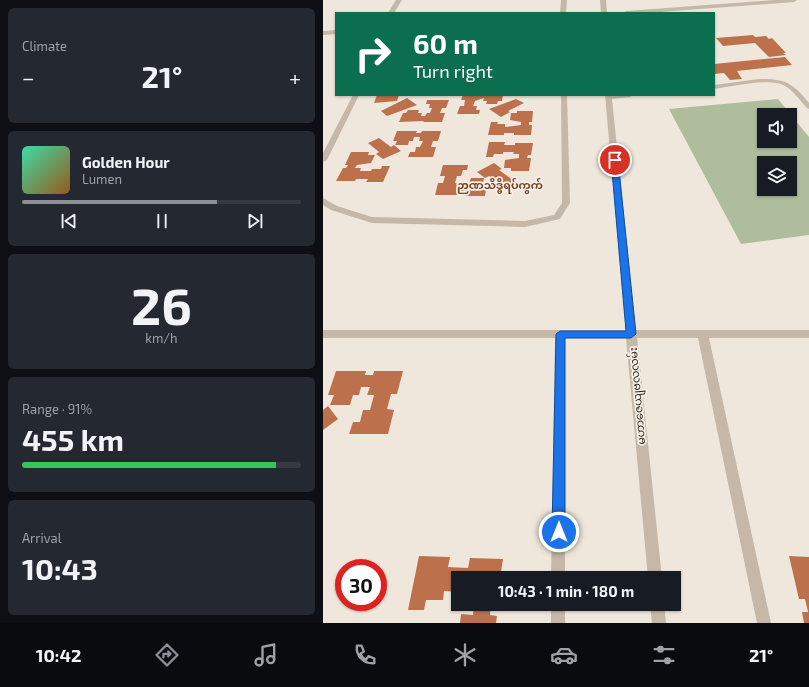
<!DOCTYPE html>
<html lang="en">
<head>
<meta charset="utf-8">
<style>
	body { margin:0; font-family:"Exo 2","Noto Sans Myanmar",sans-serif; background:#242831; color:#f1f3f6; height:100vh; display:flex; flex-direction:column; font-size:15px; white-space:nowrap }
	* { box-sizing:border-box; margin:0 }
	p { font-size:13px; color:#9ea1a6 }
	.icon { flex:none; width:22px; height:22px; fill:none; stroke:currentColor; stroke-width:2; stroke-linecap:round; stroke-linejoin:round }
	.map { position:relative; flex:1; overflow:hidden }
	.details { display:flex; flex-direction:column; gap:8px; padding:8px; background:#0d0f14; width:323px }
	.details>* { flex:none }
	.hud { position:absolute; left:12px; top:12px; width:380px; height:84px; border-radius:0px; box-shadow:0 1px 3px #0004; background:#0b6e4f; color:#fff; overflow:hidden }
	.controls { position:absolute; left:434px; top:108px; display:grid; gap:8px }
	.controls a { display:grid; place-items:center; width:40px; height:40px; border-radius:0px; background:#171b24; box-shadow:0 1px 3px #0004; font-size:20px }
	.speed { position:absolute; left:12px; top:559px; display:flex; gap:8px; font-size:20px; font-weight:700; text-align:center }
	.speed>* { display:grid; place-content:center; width:52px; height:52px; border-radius:50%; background:#171b24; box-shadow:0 1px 3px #0004; line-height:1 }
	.speed .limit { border:6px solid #d22; background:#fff; color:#111 }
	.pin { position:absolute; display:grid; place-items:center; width:34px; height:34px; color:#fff; margin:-17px; border:2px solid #fff; border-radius:50%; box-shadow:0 1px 4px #0007 }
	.me { position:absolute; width:44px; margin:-22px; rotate:0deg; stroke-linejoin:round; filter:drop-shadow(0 0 3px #0008) }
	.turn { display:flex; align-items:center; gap:14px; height:84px; padding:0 12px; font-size:18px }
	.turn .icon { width:52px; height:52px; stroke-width:2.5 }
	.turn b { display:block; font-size:28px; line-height:34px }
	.big { font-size:30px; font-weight:700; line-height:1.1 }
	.details .widget { flex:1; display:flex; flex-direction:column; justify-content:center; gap:6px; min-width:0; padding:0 14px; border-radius:6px; background:#242831 }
	.details .dial { align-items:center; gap:0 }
	.dial b { font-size:52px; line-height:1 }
	.song { display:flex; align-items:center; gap:12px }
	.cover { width:48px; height:48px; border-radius:6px; background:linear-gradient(135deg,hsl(160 70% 55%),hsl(30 70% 35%)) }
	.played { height:4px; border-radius:2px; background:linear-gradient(90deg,#8c9099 70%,#363941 70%) }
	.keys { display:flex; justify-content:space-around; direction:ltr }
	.heat { display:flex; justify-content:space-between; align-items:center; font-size:22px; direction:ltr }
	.charge { height:6px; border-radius:3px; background:linear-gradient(90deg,#34c759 91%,#363941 0) }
	.trip { position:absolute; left:128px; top:571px; width:230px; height:40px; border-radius:0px; background:#171b24; box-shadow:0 1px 3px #0004; font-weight:700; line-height:40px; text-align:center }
	.tab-bar { display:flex; height:64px; justify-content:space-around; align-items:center; background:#090b0e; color:#9ea1a6 }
	.tab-bar .icon { width:28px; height:28px }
	.tab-bar .active { color:#8c9099 }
	.tab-bar b { font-size:18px; color:#f1f3f6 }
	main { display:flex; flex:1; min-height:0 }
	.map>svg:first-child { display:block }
</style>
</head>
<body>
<main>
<section class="details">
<div class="widget"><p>Climate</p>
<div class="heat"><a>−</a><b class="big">21°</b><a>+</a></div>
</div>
<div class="widget">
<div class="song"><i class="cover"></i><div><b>Golden Hour</b><p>Lumen</p></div></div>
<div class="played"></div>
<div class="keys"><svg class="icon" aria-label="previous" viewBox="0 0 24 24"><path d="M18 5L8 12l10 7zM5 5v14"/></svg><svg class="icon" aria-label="pause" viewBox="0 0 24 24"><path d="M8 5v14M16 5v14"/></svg><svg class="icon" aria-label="next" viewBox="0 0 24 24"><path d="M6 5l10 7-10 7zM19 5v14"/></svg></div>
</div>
<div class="widget dial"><b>26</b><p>km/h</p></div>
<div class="widget"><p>Range · 91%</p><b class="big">455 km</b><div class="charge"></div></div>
<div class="widget"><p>Arrival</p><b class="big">10:43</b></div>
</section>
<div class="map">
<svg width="486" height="623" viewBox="0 0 486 623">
	<rect width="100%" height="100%" fill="#efe7db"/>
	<path fill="#afbd9c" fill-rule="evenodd" d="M455,99L486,137V235L418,244L346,109ZM441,115H467V141H441ZM441,163H467V189H441Z"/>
	<path fill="#bc714c" d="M430,35L432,37L443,36L446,39L449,38L463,53H460L463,55L446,57L432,43L400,46L393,38Z
		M462,57L469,65L414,71L419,79L407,80L401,73L391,74V64Z
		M54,95H76L74,101L51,103Z
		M140,95H180L179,101H175L174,104H163L164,101H160L161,98L152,101L150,106H154L153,110H157L156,114H134L137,106H141L142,100H138Z
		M84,98L94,105L64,116L58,111Z
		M193,99L201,103L185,111L187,112L178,117L166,109Z
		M104,100H126L123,108H119L117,113H122L119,122H100L101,121L76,122L80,113H83L85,110H96L95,113H99L98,116H102L104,113H107L109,108H106L107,104H103Z
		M194,111H210L209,122H206V125H209L208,135H191V133H181V135H165L168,122H175L174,124H182V127L198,125V122L187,120L188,113H194Z
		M74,131H94L93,133H98L99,131H118L115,141H110L108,147H113L110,157H85L87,152H92L93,147H97L100,141H96L97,137H91L90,141H86L85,145H72L74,141H70Z
		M56,138L68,147L71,145L78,151L60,159L53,154L56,152L45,143Z
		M166,142H182L181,145H192V143H210L208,155H205L204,158H208L206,171H188V168H181L182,160L196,158V154H190L191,152H180V154H171L170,157H163Z
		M28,152H46L45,155H52L48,163L34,165L32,168H38L37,171H48L49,169H58L59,166H67L60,182H43L45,179H33L32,181H13L20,168H23L25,165H22Z
		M171,163L179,169L176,170L191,181L181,187L166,176L162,178L154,172Z
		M120,165H145L144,170H140L138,176H134L132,183H136L135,187H141L142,183H146L148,178H161L160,183H164L162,196H139L140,193H134V195H112L115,183H120L122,176H117Z
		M13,371H43L42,375H50L51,371H80L74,394H68L64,409L71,410L65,434H26L30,422H37L40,410H47L51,395H44L47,387H38L36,395H30L27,405H7L11,395H5Z
		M5,406L15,419L0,430V410Z
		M96,556L127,557L125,567L145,568L147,558L180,559L177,578H135V592L121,591L120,600H103L101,610H85Z
		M466,556L486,557V623H481L479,612H485L482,599H476Z
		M151,604H168L167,615L174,616L173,623H137L138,614L150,615Z"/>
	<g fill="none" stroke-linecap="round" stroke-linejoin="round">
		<path fill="#c6b8a8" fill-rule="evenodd" d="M73,0H79L71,13H65Z
			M238,0H244L243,13H237Z
			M277,0H283L284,13H278Z
			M451,0H474L471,2L323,13H300L303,11Z
			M13,30V34L0,35V31Z
			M436,79C462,78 470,83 486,103V109L484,108C477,101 471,91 462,86C447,77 408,87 391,89V85Z
			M30,95H36L4,160L0,162V153Z
			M238,95H244L247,203L237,219L202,227L49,223L8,210L0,205V198L14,206L49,217L202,221L231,215L239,203Z
			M282,95H310L307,97L289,99L313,330H486V338H386L448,623H434L375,338H314L339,578H325L303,338H242V578H228L232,338H0V330H303Z
			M228,604H242V623H228Z
			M327,604H341L343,623H329Z"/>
	</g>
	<path fill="#1a73e8" stroke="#114b97" d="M292,158L295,160L313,334L308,338H242V532L240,537L236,538L231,537L229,532L233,334L237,331H303L288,160Z"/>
	<g text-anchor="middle" stroke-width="3.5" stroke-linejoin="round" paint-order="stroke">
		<g font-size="11" font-weight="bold" fill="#7c4227" stroke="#f8f1e7">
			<text x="177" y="189">ဉာဏသိဒ္ဓိရပ်ကွက်</text>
		</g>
		<g font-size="11" fill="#342c27" stroke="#f8f1e7">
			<text transform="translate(314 396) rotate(-95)" y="4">မဟာဇေယျဗလလမ်း</text>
		</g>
	</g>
</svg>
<div class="controls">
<a><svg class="icon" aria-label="sound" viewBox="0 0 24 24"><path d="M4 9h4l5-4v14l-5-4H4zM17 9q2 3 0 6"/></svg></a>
<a><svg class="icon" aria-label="layers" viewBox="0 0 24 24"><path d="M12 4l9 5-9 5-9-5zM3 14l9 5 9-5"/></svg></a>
</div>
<div class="speed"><div class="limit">30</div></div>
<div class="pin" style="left:292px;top:160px;background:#d93025"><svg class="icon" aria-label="arrive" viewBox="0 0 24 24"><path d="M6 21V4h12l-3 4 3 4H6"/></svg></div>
<svg class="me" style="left:236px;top:532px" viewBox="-20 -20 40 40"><circle r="17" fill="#1a73e8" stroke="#fff" stroke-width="3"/><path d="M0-11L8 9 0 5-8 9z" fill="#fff"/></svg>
<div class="trip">10:43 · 1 min · 180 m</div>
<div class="hud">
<div class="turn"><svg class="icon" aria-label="right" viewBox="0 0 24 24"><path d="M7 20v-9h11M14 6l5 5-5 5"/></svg><div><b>60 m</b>Turn right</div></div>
</div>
</div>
</main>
<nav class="tab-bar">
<b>10:42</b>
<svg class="icon active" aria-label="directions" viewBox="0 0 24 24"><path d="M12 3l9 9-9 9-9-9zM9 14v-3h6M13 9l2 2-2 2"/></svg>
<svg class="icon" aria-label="music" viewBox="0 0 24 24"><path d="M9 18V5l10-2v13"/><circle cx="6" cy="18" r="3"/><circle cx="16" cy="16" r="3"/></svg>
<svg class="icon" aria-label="phone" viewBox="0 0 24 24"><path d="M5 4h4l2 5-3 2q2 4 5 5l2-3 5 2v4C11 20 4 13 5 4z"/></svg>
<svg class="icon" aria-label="climate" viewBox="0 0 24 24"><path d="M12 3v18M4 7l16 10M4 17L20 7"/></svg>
<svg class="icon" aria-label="car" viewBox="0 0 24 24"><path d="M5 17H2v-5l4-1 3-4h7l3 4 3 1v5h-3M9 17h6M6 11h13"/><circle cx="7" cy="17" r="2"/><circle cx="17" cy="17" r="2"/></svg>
<svg class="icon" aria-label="filters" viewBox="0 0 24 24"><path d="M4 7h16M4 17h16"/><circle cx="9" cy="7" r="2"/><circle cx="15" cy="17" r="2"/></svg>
<b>21°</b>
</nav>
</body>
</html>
